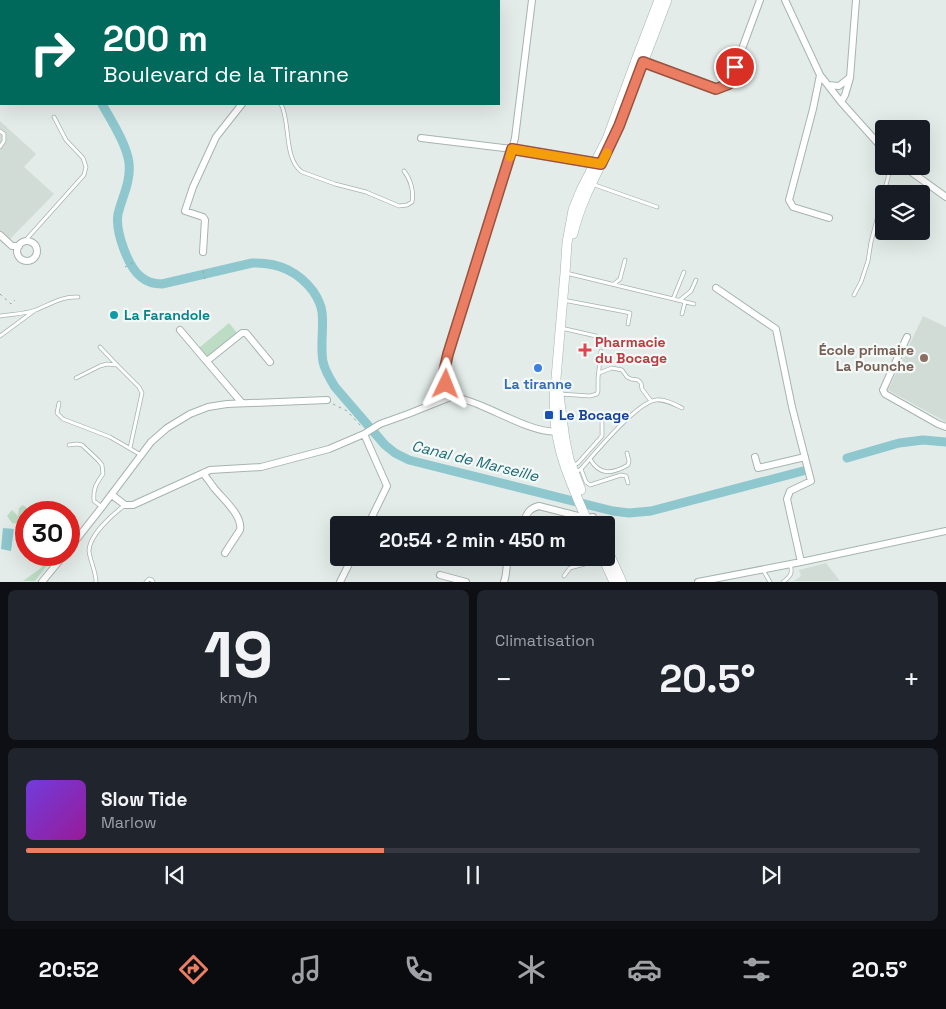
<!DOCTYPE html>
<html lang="fr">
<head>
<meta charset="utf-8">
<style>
	body { margin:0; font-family:"Space Grotesk",sans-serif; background:#20242c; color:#f1f3f6; height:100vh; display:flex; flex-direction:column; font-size:19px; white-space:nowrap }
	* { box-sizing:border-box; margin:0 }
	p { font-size:16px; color:#9ea1a6 }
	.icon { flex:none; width:28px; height:28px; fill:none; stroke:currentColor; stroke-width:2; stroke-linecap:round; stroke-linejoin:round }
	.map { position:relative; height:582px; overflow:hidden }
	.details { display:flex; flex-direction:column; gap:8px; padding:8px; background:#0d0f14; flex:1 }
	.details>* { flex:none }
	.top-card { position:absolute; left:0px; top:0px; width:500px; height:105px; box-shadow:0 5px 20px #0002; background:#00695c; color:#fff; overflow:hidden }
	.tools { position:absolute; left:875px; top:120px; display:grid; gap:10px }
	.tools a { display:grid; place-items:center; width:55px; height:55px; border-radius:5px; background:#171b24; box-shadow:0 5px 20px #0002; font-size:25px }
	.speed { position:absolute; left:15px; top:501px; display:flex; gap:10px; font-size:25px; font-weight:700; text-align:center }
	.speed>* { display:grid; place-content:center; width:65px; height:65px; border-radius:50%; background:#171b24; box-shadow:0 5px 20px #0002; line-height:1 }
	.speed .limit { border:8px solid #d22; background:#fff; color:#111 }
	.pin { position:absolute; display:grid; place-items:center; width:42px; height:42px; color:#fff; margin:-21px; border:2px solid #fff; border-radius:50%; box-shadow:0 1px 5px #0007 }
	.me { position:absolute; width:55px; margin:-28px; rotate:2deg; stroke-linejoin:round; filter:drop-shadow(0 0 4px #0008) }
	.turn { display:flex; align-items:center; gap:18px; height:105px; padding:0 20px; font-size:22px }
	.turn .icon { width:65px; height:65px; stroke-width:2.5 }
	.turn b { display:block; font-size:35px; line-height:42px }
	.big { font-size:38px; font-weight:700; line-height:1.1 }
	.details .card { flex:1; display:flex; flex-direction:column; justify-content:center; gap:8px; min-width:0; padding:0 18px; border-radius:8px; background:#20242c }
	.details .dial { align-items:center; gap:0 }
	.dial b { font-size:65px; line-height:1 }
	.song { display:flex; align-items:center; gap:15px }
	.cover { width:60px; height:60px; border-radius:8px; background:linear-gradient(135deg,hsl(260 70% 55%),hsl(300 70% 35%)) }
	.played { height:5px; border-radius:2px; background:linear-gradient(90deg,#eb7e62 40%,#363941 40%) }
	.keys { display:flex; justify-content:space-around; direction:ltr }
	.heat { display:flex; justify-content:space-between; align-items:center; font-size:28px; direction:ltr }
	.details .tiles { flex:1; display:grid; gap:8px; grid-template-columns:1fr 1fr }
	.card:last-child { grid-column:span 2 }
	.trip { position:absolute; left:330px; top:516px; width:285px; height:50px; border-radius:5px; background:#171b24; box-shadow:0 5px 20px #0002; font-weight:700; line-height:50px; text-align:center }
	.menu { display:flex; height:80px; justify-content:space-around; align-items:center; background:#090b0e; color:#9ea1a6 }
	.menu .icon { width:35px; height:35px }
	.menu .active { color:#eb7e62 }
	.menu b { font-size:22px; color:#f1f3f6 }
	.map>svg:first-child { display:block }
</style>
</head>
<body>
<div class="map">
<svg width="946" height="582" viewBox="0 0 946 582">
	<rect width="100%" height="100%" fill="#e3ece8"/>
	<path fill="#d1dcd7" d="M0,121L36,154L24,167L54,194L9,240L0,232Z
		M923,316L946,327V422L888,390Z
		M826,563L840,581H794L801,576L799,570Z"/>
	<path fill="#bddcc4" d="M229,323L237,333L206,358L199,348Z
		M23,505L30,510H40L42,512H26V518L18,524L12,523L7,516L12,510L18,516L19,508Z
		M51,555H55L35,581H23L41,568Z"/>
	<path fill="#8ec7ce" d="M3,528L14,529L11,551L1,549Z"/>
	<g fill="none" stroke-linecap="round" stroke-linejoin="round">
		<path stroke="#8ec7ce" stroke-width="9" d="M0,23H1
			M102,104C111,120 127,145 129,163C131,182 122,197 118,214C115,231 128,267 141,277C147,282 154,284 162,284L252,263C277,262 298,271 313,291C317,297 321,304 322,312C324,328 320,346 323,362C325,371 330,379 335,387L385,445L395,453L409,460L613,511L629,513L651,511L803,471
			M847,458L899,443L923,440L946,442"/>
		<g stroke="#a6b4af" stroke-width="4.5">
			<path id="lane" d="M144,1L145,0
				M0,35L1,36
				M0,53L1,51
				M281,104C291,123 283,158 302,172L335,184L366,192L399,206L407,205L412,202C414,192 411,180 404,171
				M0,131L4,134V141L0,147
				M592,184L657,207
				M24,242L84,175L86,167L83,158L66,140L54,117
				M566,273L694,304
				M614,284L620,279L625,260
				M854,295L861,282L868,261L871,242L891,166
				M673,299L684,272
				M563,300L626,312L630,313L628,324
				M680,300L691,291L696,280
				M682,314L685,302
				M0,316C12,314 25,314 36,310C51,304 62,296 78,297
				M561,328L596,336
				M0,336L34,311
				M100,347L117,365
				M599,373L612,368L622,370L627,377L631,379L638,380L641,383L642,389L651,401
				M76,378L100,366L107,364L117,365L139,387L142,393L130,448
				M560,394L590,396L597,394L598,391V378L601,351
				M59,403L57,413L63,419L110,437L141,455
				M69,445L77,444L82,445L98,460L102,465L103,474C96,484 93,488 94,501L102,507
				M590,459C600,476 612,474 628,465L629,461L627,453
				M573,466L578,463L602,436V421
				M581,469L586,482L590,485L621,475L626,476L628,483
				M576,472L581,469C595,453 637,402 656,400C665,399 674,404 682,408
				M763,570L770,582
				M564,576L570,568L603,559
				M96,582C96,571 90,561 89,551C89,535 113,514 125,505
				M146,582L149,579L152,580L153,582
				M783,582C791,576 793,573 790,564"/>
		</g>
		<g stroke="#a6b4af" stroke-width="8">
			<path id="street" d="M293,0L295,1
				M532,0L515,138L512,149L597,164
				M785,0L820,75L841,102L884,150
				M639,61L716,89L729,84L760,0
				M820,75L813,109L789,200L793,207L829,218
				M828,85L839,86L849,78
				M841,102L845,95L850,78L856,0
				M421,138L512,149L444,372L446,384L453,396
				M903,166L946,197
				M0,235L12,246H19
				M17 251a10 10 0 1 1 20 0a10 10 0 1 1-20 0Z
				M203,252L205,220L203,217L185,211L193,187L216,137L242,104
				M716,288L776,329L792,407L811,481L790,491L787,499L801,562
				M180,330L242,403
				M907,337L883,390L885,394L938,424L946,427
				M207,361L242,333H246L270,362
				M364,434L387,486L368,525
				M755,457L758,468L805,457
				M203,473C207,478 211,484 215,489C223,499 243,516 240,530L225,553
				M112,495L125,505H133L210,470L261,467L329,449L364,434L380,424L408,414L453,396C463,399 473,402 482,406C502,414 539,435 559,431
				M522,525C527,515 527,509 539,506L586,518L593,517
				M69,549L102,507L151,442L167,428L190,414L208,407L227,404L327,400
				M440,575L466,582
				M42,582L64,555
				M340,582L352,558
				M504,582C507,574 506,565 508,558
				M698,582L801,562L946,531"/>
		</g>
		<g stroke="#a2b7af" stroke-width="10">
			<path id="secondary" d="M60,1L61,0
				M0,85L1,83
				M573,234C582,195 604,162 619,126L667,0
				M558,387L565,440L569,459L581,490
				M589,525C567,475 548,435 556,378L565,273L567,243L573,210L581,190L607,139L636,60L659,0
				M606,547L622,582
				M603,558L614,582"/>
		</g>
		<path stroke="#85ae9f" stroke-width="1" stroke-dasharray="2.5 4" stroke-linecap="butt" d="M0,102L1,100
			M125,267L134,262
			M203,271L205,279
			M0,294L11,304L15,300
			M333,404L347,411L361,426"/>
		<use href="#lane" stroke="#fff" stroke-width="3"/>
		<use href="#street" stroke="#fff" stroke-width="6"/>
		<use href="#secondary" stroke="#fff" stroke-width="9"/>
	</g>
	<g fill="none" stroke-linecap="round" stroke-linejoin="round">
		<g stroke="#995240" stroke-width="12">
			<path id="route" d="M446,384L444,372L448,354L512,149L601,164L619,126L643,62L716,89L729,84L735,67"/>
		</g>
		<use href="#route" stroke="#eb7e62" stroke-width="9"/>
		<path stroke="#f59e0b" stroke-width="9" d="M510,157L512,149L601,164L607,153"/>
	</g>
	<circle fill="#0f9aa8" stroke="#f3f9f6" stroke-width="2" cx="114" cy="315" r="5"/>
	<path fill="#e0444e" stroke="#f3f9f6" stroke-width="2" d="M582.5 342.5h5v5h5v5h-5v5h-5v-5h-5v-5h5z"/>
	<circle fill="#8d6e63" stroke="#f3f9f6" stroke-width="2" cx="924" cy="358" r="5"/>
	<circle fill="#3f7fe0" stroke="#f3f9f6" stroke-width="2" cx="538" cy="368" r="5"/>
	<rect fill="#1a4fb4" stroke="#f3f9f6" stroke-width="2" x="544" y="410" width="10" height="10" rx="2.5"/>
	<g text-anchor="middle" stroke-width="4.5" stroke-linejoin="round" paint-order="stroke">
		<g font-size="14" font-weight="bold" fill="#0d838f" stroke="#f3f9f6" text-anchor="start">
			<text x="124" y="320">La Farandole</text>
		</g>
		<g font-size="14" font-weight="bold" fill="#be3a42" stroke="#f3f9f6" text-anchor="start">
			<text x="595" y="347">Pharmacie<tspan x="595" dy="16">du Bocage</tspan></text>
		</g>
		<g font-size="14" font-weight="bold" fill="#785e54" stroke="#f3f9f6" text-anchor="end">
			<text x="914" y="355">École primaire<tspan x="914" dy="16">La Pounche</tspan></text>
		</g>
		<g font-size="14" font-weight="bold" fill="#366cbe" stroke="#f3f9f6">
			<text x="538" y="389">La tiranne</text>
		</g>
		<g font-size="14" font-weight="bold" fill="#164399" stroke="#f3f9f6" text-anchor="start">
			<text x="559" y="420">Le Bocage</text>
		</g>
		<g font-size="15" font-style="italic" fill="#206b76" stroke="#f3f9f6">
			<text transform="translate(475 461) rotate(14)" y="5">Canal de Marseille</text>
		</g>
	</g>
</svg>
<div class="tools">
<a><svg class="icon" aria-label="sound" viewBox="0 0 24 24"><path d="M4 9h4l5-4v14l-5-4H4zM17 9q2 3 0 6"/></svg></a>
<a><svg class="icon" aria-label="layers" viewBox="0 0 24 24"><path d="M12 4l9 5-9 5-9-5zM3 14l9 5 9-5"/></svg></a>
</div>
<div class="speed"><div class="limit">30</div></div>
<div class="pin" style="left:735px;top:67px;background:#d93025"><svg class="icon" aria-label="arrive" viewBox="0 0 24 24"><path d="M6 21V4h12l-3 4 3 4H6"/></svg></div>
<svg class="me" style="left:446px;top:384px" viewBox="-20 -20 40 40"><path d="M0-17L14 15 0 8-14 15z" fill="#eb7e62" stroke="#fff" stroke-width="4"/></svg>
<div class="trip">20:54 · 2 min · 450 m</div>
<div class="top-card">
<div class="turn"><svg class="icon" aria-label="right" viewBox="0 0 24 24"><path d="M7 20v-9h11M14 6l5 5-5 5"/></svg><div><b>200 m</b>Boulevard de la Tiranne</div></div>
</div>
</div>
<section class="details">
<div class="tiles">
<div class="card dial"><b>19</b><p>km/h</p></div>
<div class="card"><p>Climatisation</p>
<div class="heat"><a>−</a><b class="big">20.5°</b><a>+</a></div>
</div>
<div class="card">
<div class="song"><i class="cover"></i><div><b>Slow Tide</b><p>Marlow</p></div></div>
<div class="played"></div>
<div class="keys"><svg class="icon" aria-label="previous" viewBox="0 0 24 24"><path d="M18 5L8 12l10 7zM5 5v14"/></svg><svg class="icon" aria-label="pause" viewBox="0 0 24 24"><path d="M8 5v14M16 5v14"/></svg><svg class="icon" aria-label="next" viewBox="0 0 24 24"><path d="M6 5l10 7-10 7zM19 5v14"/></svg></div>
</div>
</div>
</section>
<nav class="menu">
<b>20:52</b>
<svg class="icon active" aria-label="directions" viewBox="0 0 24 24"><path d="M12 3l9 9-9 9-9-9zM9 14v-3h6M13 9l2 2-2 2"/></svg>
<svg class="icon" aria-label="music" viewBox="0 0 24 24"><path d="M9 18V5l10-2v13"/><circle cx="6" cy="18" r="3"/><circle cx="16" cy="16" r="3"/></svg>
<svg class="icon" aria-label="phone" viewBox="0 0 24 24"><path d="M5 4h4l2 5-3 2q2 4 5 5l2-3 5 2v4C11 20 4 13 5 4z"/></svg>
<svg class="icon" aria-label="climate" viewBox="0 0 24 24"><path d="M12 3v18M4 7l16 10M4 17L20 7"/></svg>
<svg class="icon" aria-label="car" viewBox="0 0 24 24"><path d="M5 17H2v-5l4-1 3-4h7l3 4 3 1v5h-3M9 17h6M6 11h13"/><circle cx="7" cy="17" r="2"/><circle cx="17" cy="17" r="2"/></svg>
<svg class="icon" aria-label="filters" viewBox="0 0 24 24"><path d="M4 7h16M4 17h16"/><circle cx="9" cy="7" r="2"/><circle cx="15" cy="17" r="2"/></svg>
<b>20.5°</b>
</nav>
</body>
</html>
